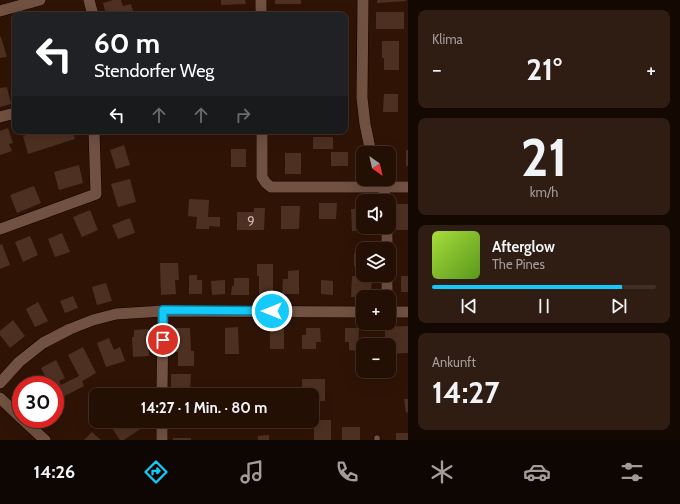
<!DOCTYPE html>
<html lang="de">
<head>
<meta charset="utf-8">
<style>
	body { margin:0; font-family:Cabin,sans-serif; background:#2f1d13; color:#f1f3f6; height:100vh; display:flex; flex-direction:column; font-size:15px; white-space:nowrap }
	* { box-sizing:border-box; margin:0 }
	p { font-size:13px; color:#a39c9a }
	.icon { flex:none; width:22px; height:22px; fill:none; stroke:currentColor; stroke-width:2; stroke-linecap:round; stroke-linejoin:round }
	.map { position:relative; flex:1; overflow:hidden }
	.drawer { display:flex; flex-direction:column; gap:10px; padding:10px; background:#130802; width:272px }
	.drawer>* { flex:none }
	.banner { position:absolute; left:12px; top:12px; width:336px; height:122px; border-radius:8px; box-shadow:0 4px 16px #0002,0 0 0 1px #402f26; background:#202124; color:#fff; overflow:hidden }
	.needle { width:26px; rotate:146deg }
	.fabs { position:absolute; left:356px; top:146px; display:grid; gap:8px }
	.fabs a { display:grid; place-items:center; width:40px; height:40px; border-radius:8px; background:#230f04; box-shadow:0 4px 16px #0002,0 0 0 1px #402f26; font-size:20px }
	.speed { position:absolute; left:12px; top:376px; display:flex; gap:8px; font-size:20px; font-weight:700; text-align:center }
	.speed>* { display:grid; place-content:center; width:52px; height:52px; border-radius:50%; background:#230f04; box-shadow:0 4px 16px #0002,0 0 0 1px #402f26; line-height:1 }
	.speed .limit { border:6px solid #d22; background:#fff; color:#111 }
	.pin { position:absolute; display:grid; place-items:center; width:34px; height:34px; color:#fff; margin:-17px; border:2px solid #fff; border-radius:50%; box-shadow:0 1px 4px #0007 }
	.me { position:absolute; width:44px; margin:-22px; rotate:270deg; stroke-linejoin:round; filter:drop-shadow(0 0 3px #0008) }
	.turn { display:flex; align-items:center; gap:14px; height:84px; padding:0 16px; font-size:18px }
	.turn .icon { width:52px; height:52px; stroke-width:2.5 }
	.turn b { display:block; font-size:28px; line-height:34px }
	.lanes { display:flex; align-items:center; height:38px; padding:0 16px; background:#0003; justify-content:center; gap:20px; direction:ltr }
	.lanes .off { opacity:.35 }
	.big { font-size:30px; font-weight:700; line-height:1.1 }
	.drawer .widget { flex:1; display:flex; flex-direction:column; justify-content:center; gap:6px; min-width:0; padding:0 14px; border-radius:8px; background:#2f1d13 }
	.drawer .dial { align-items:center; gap:0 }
	.dial b { font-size:52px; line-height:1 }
	.song { display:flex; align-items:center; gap:12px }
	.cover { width:48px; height:48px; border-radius:6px; background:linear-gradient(135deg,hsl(80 70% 55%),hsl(90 70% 35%)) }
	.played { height:4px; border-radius:2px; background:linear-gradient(90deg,#14cafb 85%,#402f26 85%) }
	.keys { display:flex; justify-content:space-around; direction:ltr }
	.heat { display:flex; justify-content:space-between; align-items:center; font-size:22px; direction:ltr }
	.trip { position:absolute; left:89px; top:388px; width:230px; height:40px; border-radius:8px; background:#230f04; box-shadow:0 4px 16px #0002,0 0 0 1px #402f26; font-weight:700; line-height:40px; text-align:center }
	.menu { display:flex; height:64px; justify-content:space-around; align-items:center; background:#0e0602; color:#a39c9a }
	.menu .icon { width:28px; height:28px }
	.menu .on { color:#14cafb }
	.menu b { font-size:18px; color:#f1f3f6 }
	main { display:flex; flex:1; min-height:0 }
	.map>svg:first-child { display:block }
</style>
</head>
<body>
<main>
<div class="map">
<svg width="408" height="440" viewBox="0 0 408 440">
	<rect width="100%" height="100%" fill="#2f1406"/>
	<path fill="#4d3021" d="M113,0H121L123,6L131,4L134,15H106L103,3Z
		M221,0H245L246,4L221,5Z
		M275,0H301V4H275Z
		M377,0H406V1L377,3Z
		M376,12H404V29H376Z
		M328,13H345V15H328Z
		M0,37H1L7,57L0,58Z
		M382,41H399V70H384V58H382Z
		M7,87L11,104L0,107V88Z
		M384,94H398V112H383Z
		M8,128L13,143L9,144L12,151L0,155V131Z
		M40,131H72L75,139L28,154L23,136Z
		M313,137H333V149H313Z
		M124,145L130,165L116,169L110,150Z
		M231,149H246V167H231Z
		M406,150H408V166H406Z
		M331,152H348V166H331Z
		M285,153H301V174H285Z
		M79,165L83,183L59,190L54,172Z
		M130,179L136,202L118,207L111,184Z
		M34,186L41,203L17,213L10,195Z
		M189,199L209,200L208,217H220V227L209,226V229H196L197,217L188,216Z
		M319,203H337L336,219H319Z
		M396,204H408V230H396Z
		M281,206H300L299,229H281Z
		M254,208H265L264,230H237V212H254Z
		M351,209H363V227H371V231H352Z
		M90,210L98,230L82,237L73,217Z
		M130,218L135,233L118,239L112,225Z
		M62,233L70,252L55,257L48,239Z
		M30,236L38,255L23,262L15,242Z
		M2,244L10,265L0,269V245Z
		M354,253H363V266H354Z
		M160,263H178L179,280H175L176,294L161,295Z
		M257,264H273V294H259V276H257Z
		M299,270V294H282L283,279H288V271Z
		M189,275H197V280H202V294H189Z
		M352,276H372L371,297H351Z
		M401,276H408V292H401Z
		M234,278H249V295H231L232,286H234Z
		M225,280V294L212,295L211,281Z
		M321,280L333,281V295L321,294Z
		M106,283L112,301L97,305L92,287Z
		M73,296L78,308L65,313L60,301Z
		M38,302L48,321L35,327L26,309Z
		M13,320L25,336L10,348L0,335V331Z
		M408,326V353L389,354V345H385V327Z
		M238,327L239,354H225V328Z
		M176,328H190L191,351H194V366H178V352H176Z
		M306,328H320L321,342H316V349H302V335H306Z
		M345,328H359L358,351L349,350V342H345Z
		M148,329L149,356L133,357L132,337H134V330Z
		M270,329H284V349H270Z
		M109,338L114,350L120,347L125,361L106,367L97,343Z
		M83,347L96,373L82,381L84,386L55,401V385H48L46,382H48L41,368L56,360L65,378L59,381L61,385L79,376L68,355Z
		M358,353H363V366H358Z
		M171,374H191L190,391H171Z
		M302,379H325V401H312V395H302Z
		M21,386V402L13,395Z
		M404,399H408V412L406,413Z
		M314,420H331V440H314Z
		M110,421H139L143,427L124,440H120L108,422Z
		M189,421H206V426H189Z
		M236,421H253V428L236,429Z
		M342,427H360V440H342Z
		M92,432L101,440H84Z
		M396,433H408V440H396Z
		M269,435V440H258V436Z
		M173,438H191V440H173Z"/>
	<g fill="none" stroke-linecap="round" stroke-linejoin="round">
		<g stroke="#150100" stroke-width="7">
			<path id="service" d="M377,438V440"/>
		</g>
		<g stroke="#150100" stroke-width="12">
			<path id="minor" d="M89,0L93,15
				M261,0V15
				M363,0L362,98L365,124L371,153
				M0,11L40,0
				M0,117L15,113
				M262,131V177L266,183L271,187H408
				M381,179L383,187L386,201
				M387,227V249
				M0,229L96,194L94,131
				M387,275V297
				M389,312H408
				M0,383L19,362L43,343L70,329L93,320L116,314L163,311L363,312
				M162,395L163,311
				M0,398L21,418
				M22,419L45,440
				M162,440V421"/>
		</g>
		<use href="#service" stroke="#715141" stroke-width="5.5"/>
		<use href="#minor" stroke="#715141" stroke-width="11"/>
	</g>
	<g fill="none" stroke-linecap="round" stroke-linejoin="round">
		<g stroke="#0d83a3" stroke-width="10">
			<path id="route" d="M163,340V310L272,311"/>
		</g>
		<use href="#route" stroke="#14cafb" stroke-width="7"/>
	</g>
	<g text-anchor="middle" stroke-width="4" stroke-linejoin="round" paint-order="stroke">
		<g font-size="13" fill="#cdb8ad">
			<text x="251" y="226">9</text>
		</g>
	</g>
</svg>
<div class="fabs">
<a><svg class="needle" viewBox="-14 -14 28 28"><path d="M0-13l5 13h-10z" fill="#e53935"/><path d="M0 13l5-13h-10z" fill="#a39c9a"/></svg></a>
<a><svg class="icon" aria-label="sound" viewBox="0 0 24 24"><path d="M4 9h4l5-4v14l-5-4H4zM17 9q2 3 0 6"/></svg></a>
<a><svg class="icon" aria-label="layers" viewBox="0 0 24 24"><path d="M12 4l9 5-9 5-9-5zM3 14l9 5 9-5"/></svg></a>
<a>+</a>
<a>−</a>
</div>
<div class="speed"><div class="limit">30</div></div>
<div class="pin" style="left:163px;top:340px;background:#d93025"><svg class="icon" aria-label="arrive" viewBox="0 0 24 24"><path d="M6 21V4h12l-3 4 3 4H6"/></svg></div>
<svg class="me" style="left:272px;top:311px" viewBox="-20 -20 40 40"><circle r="17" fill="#14cafb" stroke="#fff" stroke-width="3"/><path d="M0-11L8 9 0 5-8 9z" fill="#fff"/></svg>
<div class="trip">14:27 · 1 Min. · 80 m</div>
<div class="banner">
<div class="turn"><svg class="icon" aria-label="left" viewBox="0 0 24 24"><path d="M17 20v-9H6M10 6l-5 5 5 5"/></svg><div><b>60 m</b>Stendorfer Weg</div></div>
<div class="lanes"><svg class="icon" aria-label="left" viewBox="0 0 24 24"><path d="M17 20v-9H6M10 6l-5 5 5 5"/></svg><svg class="icon off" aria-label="ahead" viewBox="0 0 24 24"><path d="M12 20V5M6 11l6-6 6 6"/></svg><svg class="icon off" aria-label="ahead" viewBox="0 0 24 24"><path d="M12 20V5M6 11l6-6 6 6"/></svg><svg class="icon off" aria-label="right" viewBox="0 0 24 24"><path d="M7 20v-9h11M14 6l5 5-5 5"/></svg></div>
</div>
</div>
<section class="drawer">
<div class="widget"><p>Klima</p>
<div class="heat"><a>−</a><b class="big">21°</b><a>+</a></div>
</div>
<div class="widget dial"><b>21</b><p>km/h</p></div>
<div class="widget">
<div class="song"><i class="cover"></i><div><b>Afterglow</b><p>The Pines</p></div></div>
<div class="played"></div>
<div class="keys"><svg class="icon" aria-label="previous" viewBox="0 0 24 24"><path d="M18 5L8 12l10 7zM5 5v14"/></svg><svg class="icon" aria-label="pause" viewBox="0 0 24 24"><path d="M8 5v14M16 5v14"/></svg><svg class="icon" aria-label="next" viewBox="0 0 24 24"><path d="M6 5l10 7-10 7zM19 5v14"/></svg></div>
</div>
<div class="widget"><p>Ankunft</p><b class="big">14:27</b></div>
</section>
</main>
<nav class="menu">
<b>14:26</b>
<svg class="icon on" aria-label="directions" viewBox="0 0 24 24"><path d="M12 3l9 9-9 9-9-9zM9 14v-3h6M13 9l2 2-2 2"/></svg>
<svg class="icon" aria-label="music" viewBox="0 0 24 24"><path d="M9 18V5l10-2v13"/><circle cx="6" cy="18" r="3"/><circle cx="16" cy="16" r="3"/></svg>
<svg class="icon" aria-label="phone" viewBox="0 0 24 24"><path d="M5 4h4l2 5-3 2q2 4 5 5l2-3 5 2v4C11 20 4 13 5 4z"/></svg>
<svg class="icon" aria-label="climate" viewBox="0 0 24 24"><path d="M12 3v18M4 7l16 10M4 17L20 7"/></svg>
<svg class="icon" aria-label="car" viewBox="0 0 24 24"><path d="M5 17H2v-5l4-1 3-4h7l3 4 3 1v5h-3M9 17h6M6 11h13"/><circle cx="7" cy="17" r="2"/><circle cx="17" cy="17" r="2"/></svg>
<svg class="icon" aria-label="filters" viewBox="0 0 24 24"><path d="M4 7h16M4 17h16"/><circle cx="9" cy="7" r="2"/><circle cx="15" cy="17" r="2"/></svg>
</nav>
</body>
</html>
